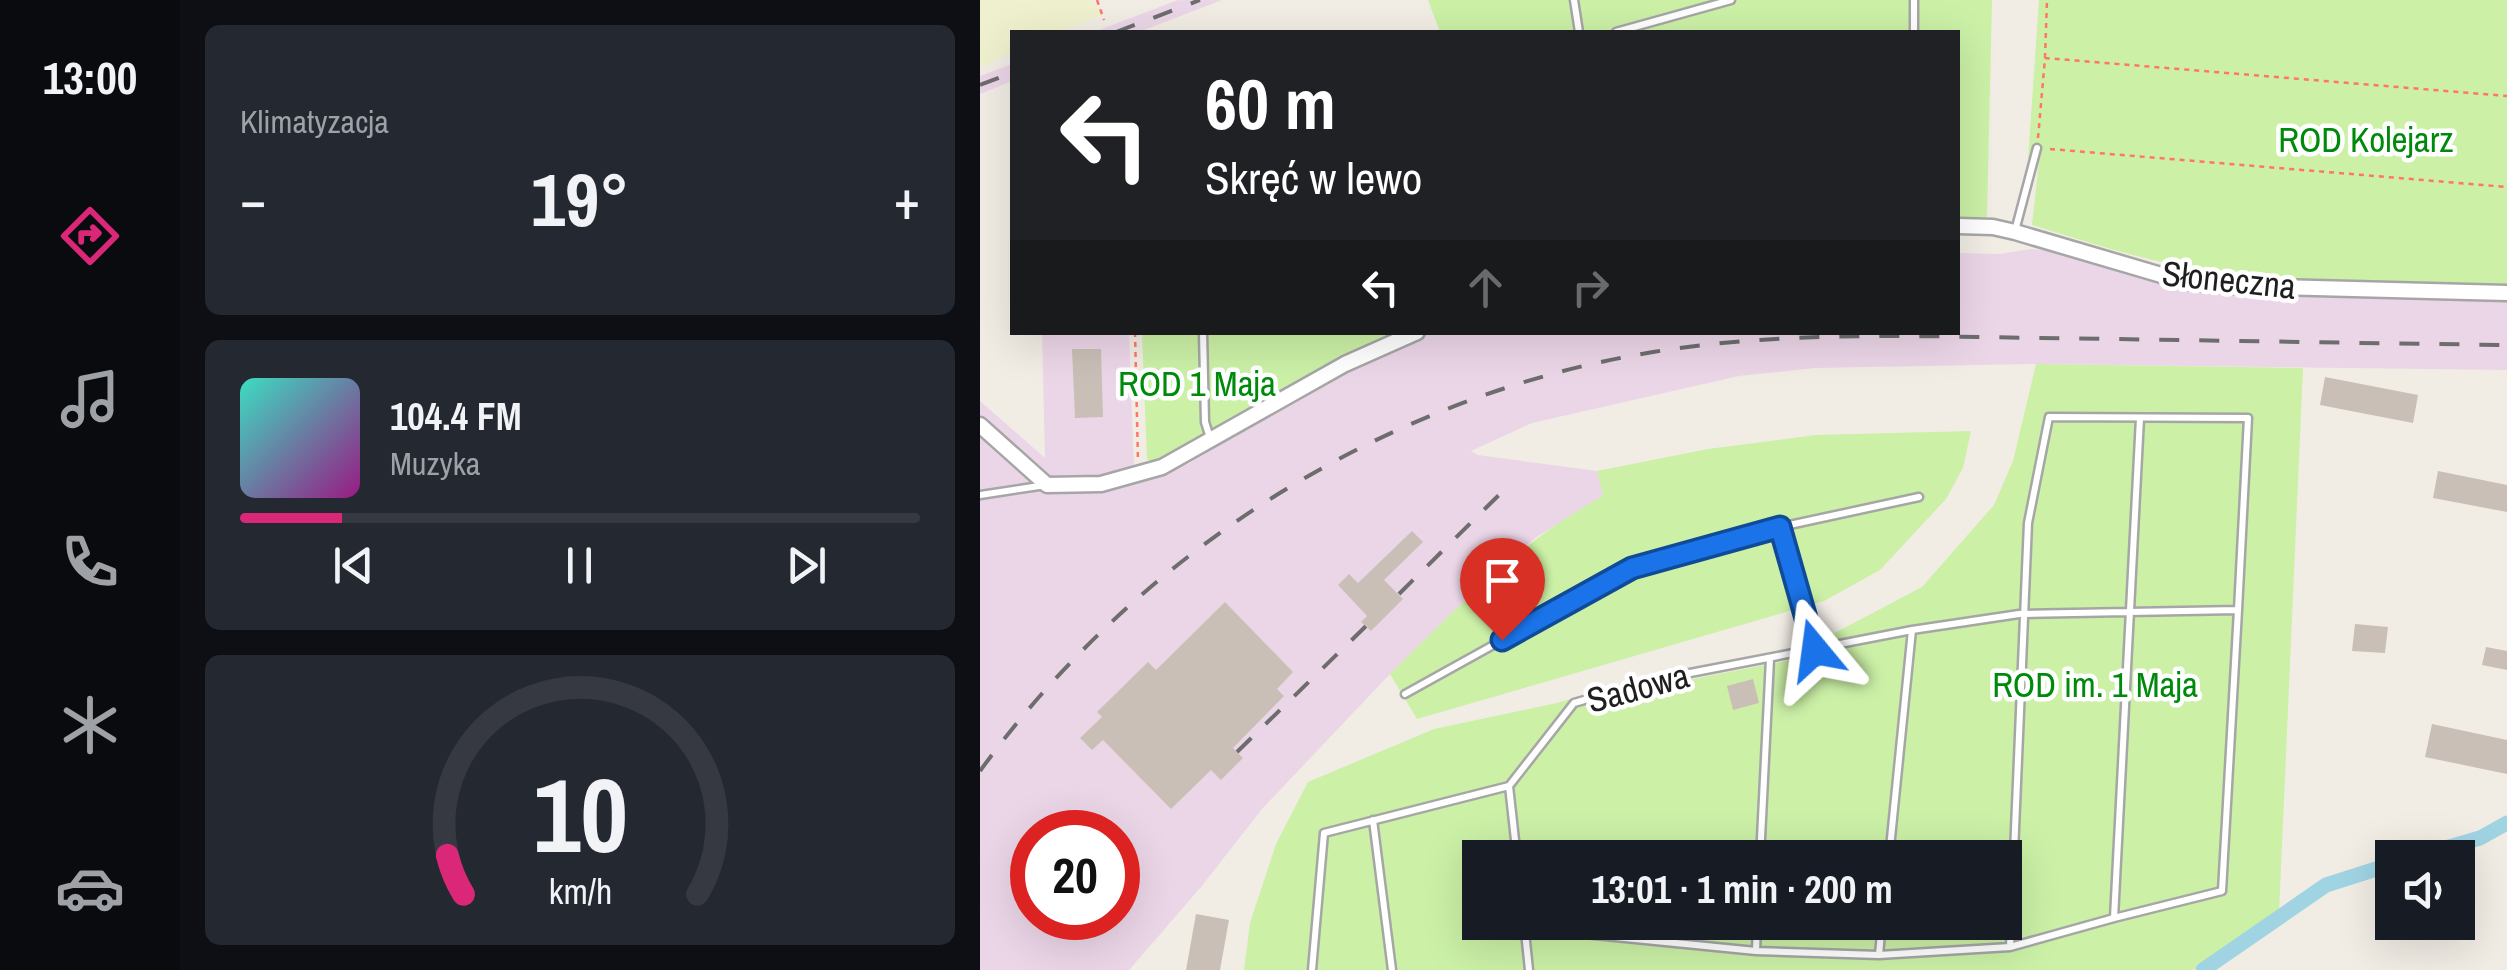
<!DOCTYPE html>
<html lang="pl">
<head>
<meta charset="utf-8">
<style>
	body { margin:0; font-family:"Archivo Narrow",sans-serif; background:#242831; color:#f1f3f6; height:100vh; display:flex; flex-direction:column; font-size:38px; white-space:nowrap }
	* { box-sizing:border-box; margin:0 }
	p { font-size:32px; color:#9ea1a6 }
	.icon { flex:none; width:55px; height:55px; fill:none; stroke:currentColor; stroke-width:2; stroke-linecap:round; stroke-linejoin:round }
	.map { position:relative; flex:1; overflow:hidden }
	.drawer { display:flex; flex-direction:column; gap:25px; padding:25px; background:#0d0f14; width:800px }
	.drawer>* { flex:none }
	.hud { position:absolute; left:30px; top:30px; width:950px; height:305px; border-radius:0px; box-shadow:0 10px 40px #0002; background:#202124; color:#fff; overflow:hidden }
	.fabs { position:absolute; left:1395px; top:840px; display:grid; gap:20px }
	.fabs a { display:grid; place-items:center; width:100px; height:100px; border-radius:0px; background:#171b24; box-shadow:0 10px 40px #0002; font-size:50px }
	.speed { position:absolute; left:30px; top:810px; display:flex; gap:20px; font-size:50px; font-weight:700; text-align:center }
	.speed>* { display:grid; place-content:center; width:130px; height:130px; border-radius:50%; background:#171b24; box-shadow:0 10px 40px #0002; line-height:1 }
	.speed .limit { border:15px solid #d22; background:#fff; color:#111 }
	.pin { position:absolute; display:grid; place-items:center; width:85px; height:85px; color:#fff; margin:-102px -42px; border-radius:50% 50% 50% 0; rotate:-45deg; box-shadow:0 0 10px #0007 }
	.pin .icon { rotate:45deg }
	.me { position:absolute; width:110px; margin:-55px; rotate:344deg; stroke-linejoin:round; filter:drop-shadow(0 0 8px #0008) }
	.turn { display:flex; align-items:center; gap:35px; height:210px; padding:0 30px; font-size:45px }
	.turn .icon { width:130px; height:130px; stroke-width:2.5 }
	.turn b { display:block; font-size:70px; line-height:85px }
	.lanes { display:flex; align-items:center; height:95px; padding:0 30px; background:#0003; justify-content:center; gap:50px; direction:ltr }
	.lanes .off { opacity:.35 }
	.big { font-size:75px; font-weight:800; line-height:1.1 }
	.drawer .tile { flex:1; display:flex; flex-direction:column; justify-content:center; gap:15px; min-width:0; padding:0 35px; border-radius:15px; background:#242831 }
	.drawer .dial { align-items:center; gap:0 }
	.dial svg { height:260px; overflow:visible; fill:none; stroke:#363941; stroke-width:7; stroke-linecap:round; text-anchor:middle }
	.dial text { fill:#f1f3f6; stroke:none }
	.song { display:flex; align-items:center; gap:30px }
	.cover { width:120px; height:120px; border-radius:15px; background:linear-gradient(135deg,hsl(170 70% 55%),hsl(310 70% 35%)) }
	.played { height:10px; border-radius:5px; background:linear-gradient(90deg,#db2777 15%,#363941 15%) }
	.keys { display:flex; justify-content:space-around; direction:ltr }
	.heat { display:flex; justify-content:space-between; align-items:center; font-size:55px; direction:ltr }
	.trip { position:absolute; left:482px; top:840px; width:560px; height:100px; border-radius:0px; background:#171b24; box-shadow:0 10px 40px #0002; font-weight:800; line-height:100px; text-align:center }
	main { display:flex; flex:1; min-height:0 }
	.menu { display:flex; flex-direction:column; width:180px; justify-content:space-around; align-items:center; background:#090b0e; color:#9ea1a6 }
	.menu .icon { width:70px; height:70px }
	.menu .current { color:#db2777 }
	.menu b { font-size:45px; color:#f1f3f6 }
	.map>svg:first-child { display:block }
</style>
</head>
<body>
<main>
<nav class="menu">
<b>13:00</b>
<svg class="icon current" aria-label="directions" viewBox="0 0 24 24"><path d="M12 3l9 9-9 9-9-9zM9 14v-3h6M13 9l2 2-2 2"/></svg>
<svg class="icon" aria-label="music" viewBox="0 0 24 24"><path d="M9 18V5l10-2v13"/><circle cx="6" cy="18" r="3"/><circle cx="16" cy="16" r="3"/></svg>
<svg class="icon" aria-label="phone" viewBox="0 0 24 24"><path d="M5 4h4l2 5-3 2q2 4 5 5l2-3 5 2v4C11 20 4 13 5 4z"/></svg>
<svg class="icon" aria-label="climate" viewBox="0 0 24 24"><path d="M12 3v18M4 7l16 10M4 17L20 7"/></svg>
<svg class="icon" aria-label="car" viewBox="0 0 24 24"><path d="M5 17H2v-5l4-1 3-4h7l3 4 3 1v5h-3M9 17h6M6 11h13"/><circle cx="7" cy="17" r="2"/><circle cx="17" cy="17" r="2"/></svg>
</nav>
<section class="drawer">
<div class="tile"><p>Klimatyzacja</p>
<div class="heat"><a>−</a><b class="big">19°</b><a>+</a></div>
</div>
<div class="tile">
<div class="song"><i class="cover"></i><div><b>104.4 FM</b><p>Muzyka</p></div></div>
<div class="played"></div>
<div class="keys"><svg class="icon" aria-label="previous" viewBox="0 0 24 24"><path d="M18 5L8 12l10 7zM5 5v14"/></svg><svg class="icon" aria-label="pause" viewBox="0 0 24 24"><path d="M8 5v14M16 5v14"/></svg><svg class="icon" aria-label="next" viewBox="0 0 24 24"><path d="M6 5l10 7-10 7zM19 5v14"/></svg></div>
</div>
<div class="tile dial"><svg viewBox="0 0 100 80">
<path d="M14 69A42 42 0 1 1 86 69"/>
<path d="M14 69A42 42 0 0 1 9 57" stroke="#db2777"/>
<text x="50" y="56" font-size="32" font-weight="700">10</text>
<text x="50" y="72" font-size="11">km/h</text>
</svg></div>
</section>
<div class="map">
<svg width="1527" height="970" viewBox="0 0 1527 970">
	<rect width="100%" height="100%" fill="#f1ede5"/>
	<path fill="#ebd6e7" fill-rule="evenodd" d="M198,0H242L159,32H114Z
		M32,64V81L0,94V76Z
		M1051,249L1081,252L1175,280L1527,298V370L1056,364L835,368L759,376L552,423L491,451L498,455L617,471L624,496L558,536L519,567L410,674L282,809L221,887L149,970H0V401L65,458L62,333H149L154,468L166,480L208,464L362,372L450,333L978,332V253L1019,254ZM52,832H138V918H52Z"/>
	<path fill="#eff1ce" d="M0,0H112L122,15L80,32H32V53L0,67Z"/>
	<path fill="#cbf0a6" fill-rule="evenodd" d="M448,0H1012L1007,217H978V32H460Z
		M1059,0H1527V287C1428,283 1327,284 1229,271C1168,262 1110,243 1052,225L1059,161L1048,159Z
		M162,333H425L176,465L167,459Z
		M1056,364L1323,368L1299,913L1223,967L1211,970H264L270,923L296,844L328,782L454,729L577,703L664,678L667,688L852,652L849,636L942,587L1014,505L1033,461ZM500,858H1025V922H500Z
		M991,431L983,468L966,499L900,570L844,601L437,719L410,674C477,608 540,541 623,496L617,471L728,449L836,435Z"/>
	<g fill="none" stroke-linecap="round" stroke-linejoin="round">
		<path stroke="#a1d4e3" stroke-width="15" d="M1431,858L1500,838L1527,823
			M1223,970L1346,885L1412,864"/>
	</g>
	<path fill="#c9bfb7" d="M92,349H121L123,417L95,418Z
		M1345,377L1438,395L1433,423L1340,405Z
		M1458,471L1527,485V512L1453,498Z
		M432,531L443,542L404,580L423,599L391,631L381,622L387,616L358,585L369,574L378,583Z
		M245,602L313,672L297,689L304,696L253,748L263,758L241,780L231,770L191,809L123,740L112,750L100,738L122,717L117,712L168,662L176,670Z
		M1375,624L1408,627L1405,653L1372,651Z
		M1506,647L1527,651V670L1502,665Z
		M773,679L779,703L753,710L747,686Z
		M1452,724L1527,740V774L1445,757Z
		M216,914L249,920L240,970H206Z"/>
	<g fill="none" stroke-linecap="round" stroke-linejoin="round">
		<g stroke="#a6a6a6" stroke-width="11">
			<path id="lane" d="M594,0L599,32
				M934,0V32
				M636,32L751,0
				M1035,231L1057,148
				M223,332L225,422L230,438
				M1160,418L1134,918L1242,891L1258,610
				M0,495L66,485
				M800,527L835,650
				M425,694L652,568L800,527L939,497
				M393,820L412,970
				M537,858L529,786L594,703L674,680L932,630L1039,614H1044L1258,610L1268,418L1069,417L1048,523L1030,947L1134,918
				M780,858L790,659
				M909,858L932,630
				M544,922L549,970
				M777,922L776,951L899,955
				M902,922L899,955L1030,947
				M544,928L776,951
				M332,970L344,833L529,786"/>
		</g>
		<g stroke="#a6a6a6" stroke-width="19">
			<path id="street" d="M978,226L1013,227L1035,232L1205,282L1254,286L1527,293
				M0,425L67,485L121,484L182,467L365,364L437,332"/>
		</g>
		<path stroke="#ff7667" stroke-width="2.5" stroke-dasharray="5 5" stroke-linecap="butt" d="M117,0L124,20
			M1065,58L1067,0
			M1058,138L1065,58L1527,96
			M1070,149L1527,187
			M155,332L158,461"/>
		<use href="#lane" stroke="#fff" stroke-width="6"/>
		<use href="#street" stroke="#fff" stroke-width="14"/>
		<path stroke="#6d6d6d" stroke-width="4" stroke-dasharray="20 20" stroke-linecap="butt" d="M136,32L220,0
			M0,85L32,73
			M419,594L528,486
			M257,752L386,626
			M0,771C159,552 404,396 673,352C800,331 929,336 1058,338C1214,340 1371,343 1527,345"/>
	</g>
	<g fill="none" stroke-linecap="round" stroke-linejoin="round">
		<g stroke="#114b97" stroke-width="25">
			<path id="route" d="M522,640L652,568L800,527L835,650"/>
		</g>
		<use href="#route" stroke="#1a73e8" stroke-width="18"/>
	</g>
	<g text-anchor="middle" stroke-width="9" stroke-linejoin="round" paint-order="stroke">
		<g font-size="35" fill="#008a0b" stroke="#fff">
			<text x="1386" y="152">ROD Kolejarz</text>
			<text x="217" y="396">ROD 1 Maja</text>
			<text x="1115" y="697">ROD im. 1 Maja</text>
		</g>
		<g font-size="35" fill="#1f1f1f" stroke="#fff">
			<text transform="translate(1249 280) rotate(6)" y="12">Słoneczna</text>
			<text transform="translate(658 688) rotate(-15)" y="12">Sadowa</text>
		</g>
	</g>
</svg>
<div class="fabs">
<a><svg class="icon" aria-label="sound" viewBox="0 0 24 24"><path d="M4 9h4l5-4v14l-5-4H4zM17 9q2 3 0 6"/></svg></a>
</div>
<div class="speed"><div class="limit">20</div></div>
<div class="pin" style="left:522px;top:640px;background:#d93025"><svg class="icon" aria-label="arrive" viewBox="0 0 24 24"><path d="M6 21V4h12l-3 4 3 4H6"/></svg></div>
<svg class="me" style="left:835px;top:650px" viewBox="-20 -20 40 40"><path d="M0-17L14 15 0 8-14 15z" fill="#1a73e8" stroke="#fff" stroke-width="4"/></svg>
<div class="trip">13:01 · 1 min · 200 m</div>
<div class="hud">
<div class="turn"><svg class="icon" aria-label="left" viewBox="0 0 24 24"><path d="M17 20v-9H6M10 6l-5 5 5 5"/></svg><div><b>60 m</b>Skręć w lewo</div></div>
<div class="lanes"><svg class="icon" aria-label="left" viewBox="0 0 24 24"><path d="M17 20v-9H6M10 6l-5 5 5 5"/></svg><svg class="icon off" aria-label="ahead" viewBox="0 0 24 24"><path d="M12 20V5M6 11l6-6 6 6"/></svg><svg class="icon off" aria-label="right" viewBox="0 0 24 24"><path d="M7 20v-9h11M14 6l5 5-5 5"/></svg></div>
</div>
</div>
</main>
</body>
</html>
